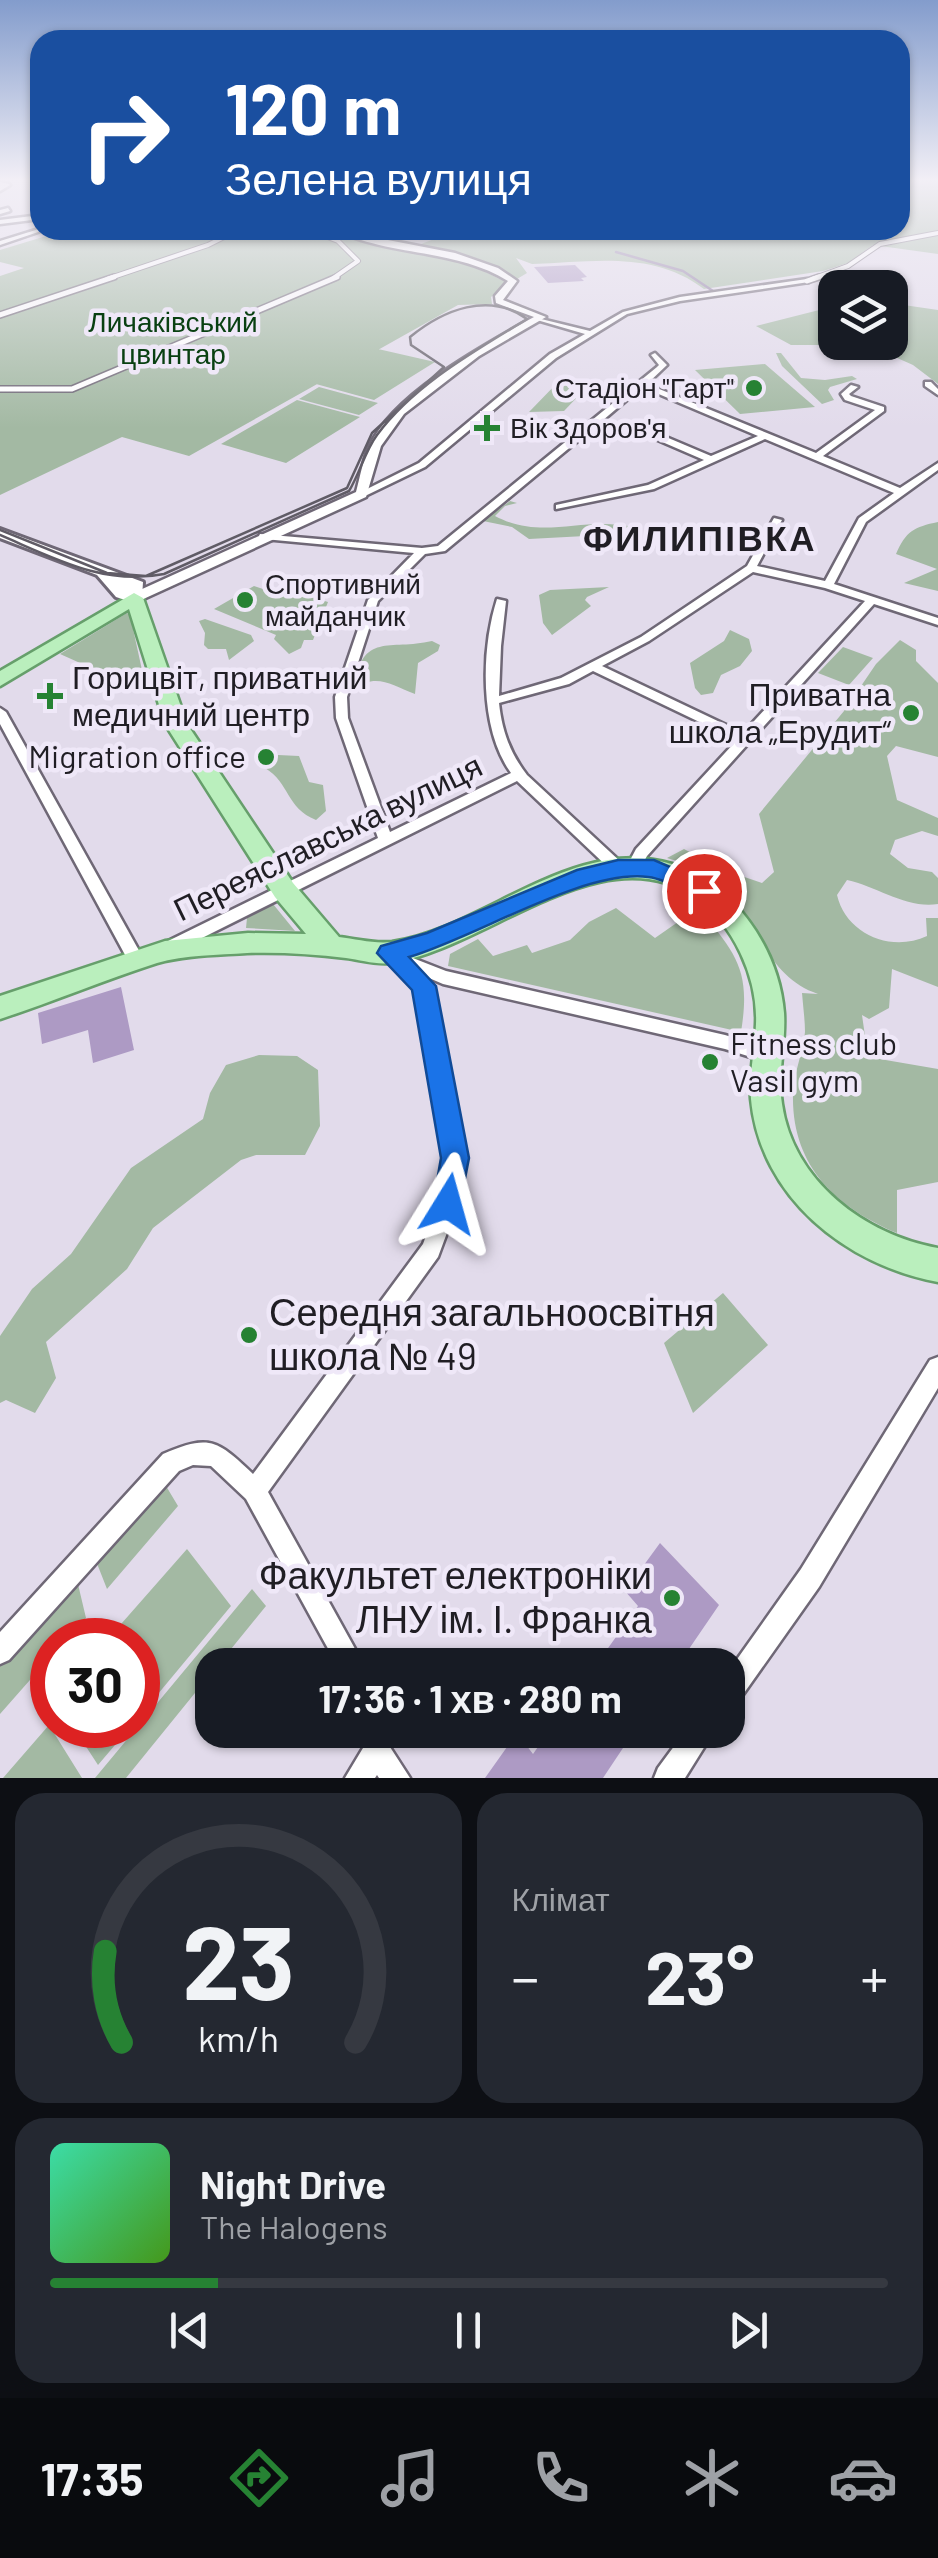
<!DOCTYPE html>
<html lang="uk">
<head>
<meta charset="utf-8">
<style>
	body { margin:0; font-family:Barlow,sans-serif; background:#242831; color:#f1f3f6; height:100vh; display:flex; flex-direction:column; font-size:38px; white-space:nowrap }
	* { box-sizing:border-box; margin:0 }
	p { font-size:32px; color:#9ea1a6 }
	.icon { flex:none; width:55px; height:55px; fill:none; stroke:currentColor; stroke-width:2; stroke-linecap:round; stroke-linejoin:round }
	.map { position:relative; height:1778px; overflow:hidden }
	.panel { display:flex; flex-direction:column; gap:15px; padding:15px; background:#0d0f14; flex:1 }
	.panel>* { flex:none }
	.top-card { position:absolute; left:30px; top:30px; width:880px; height:210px; border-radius:30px; box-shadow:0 2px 8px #0004; background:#1a4fa0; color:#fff; overflow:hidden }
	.buttons { position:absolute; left:818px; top:270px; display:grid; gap:20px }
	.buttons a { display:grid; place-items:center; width:90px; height:90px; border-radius:20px; background:#171b24; box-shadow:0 2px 8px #0004; font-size:50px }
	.speed { position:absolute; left:30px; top:1618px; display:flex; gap:20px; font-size:50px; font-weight:700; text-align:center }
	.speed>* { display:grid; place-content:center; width:130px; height:130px; border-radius:50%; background:#171b24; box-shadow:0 2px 8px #0004; line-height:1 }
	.speed .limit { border:15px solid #d22; background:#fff; color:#111 }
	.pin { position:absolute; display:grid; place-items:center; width:85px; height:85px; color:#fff; margin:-42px; border:5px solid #fff; border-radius:50%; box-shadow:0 2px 10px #0007 }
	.me { position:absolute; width:110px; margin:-55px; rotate:8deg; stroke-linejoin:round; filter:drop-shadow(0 0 8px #0008) }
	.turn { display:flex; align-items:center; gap:35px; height:210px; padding:0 30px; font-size:45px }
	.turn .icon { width:130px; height:130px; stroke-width:2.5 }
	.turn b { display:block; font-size:70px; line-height:85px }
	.big { font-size:75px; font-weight:700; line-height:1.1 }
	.panel .card { flex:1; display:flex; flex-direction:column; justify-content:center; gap:15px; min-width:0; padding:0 35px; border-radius:30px; background:#242831 }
	.panel .dial { align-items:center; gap:0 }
	.dial svg { height:260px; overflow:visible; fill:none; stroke:#363941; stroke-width:7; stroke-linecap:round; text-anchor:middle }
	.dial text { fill:#f1f3f6; stroke:none }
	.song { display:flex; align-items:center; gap:30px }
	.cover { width:120px; height:120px; border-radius:15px; background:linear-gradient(135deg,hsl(160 70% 55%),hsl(100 70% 35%)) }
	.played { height:10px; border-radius:5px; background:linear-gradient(90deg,#268233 20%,#363941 20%) }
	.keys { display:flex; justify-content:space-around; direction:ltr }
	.heat { display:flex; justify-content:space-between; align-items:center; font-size:55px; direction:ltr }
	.panel .tiles { flex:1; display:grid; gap:15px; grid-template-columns:1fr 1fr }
	.card:last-child { grid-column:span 2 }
	.trip { position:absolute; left:195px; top:1648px; width:550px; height:100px; border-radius:30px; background:#171b24; box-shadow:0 2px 8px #0004; font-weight:700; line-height:100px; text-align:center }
	.tab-bar { display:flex; height:160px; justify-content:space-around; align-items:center; background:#090b0e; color:#9ea1a6 }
	.tab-bar .icon { width:70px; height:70px }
	.tab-bar .selected { color:#268233 }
	.tab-bar b { font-size:45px; color:#f1f3f6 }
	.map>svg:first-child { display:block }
</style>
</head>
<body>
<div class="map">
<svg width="938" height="1778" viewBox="0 0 938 1778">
	<rect width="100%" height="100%" fill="#e2dbeb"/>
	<path fill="#a3b9a3" d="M900,180H938V254L873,245L848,263L823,271L704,289C653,250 592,262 532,264L516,258L527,273L517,279L493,268L413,247L437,238L413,230H900Z
		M66,230H336L370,244L463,261L508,283L491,297L492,304L458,305L189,456L122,437L0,495V276L24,268L0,262V250Z
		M890,303L938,310V384L913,365L868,345H791L756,326L835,306V342H890Z
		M378,349L435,362L374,400L316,384Z
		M776,353H781L801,378L825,380L852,376L857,379L830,387L828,390L834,400L822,404L782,366Z
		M765,364L815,407L740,414L695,370Z
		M561,379L581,380L578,387L583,391L564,411L529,412Z
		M319,387L378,403L359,415L299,399Z
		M297,400L360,417L286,463L221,444Z
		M510,501L517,503L505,506L495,516C542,541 582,516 633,527L604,535L529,539L512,527L483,521Z
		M938,522V591L904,583L937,569L896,554C906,531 914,527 938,522Z
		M254,586L266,590L282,588L328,602L313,640H304L301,648L289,654L274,639L276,635L214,609Z
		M609,587L587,597L585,600L591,606L552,635L543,623L539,595L550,590Z
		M127,613L130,615L147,693L60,654Z
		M205,619L251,635L254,641L229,660L226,649H208L204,645L205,633L199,621Z
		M730,630L749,639L752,651L740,666L721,675L713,693L701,695L695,688L690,663L724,641Z
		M900,640L916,650V661L938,683V757L896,746L887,756L897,800L938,818V836L922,831L895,840L890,854L908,868L932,872L938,878V904C907,909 878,887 847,880L837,895C846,934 891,953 927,936L926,918H938V987L892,969L889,1008L869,1019L862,1015L868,1057L938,1069V1182L897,1190V1233C836,1207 791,1166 793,1093C794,1072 803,1053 805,1032C805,1020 803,1006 802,993L818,994C760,975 754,904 705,870C695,864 679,862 667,858L684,849L724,870L762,883L774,872L759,814L844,711L876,664Z
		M432,641L440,645L438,651L418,663L415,694C391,685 378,673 354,688C362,631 389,651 432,641Z
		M843,647L873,658L849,685L818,673Z
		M278,755L299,756L309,782L323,785L326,811L316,820C286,808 290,783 265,768Z
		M273,904L295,931L246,928L247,918Z
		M616,908L655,938L698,908C737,954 751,971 741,1032L448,966L450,954L478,939L493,956L527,945L532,953L570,940L589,922Z
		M259,1055L297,1056L318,1070L320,1126L305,1155H256L241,1160L153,1228L127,1269L46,1342L56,1378L35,1413L6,1400L0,1403V1336L32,1289L71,1254L131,1168L203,1119L210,1093L226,1065Z
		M723,1293L768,1345L693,1413L664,1343Z
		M163,1481L178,1506L107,1589L96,1561Z
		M187,1549L231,1606L138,1718V1640H107Z
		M77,1580L86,1618L66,1640H52V1655L0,1714V1666Z
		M252,1589L266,1606L218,1665H212V1672L126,1778H95Z
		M49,1725L82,1778H3Z
		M72,1725H132L98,1765Z"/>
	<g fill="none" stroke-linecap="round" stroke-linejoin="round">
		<path stroke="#8b79a1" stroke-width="2.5" d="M564,230L569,233
			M616,252L683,271L713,291"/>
	</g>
	<path fill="#ad9ac4" d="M575,265L587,277L581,278L584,281L548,283L534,267Z
		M121,987L134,1050L93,1063L88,1030L42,1044L38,1013Z
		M660,1543L719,1605L678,1665H596L638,1606L625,1591Z
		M550,1730H635L603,1778H485L517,1733L533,1754Z"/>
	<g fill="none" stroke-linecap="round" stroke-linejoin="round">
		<g stroke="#6f6876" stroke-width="6">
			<path id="pedestrian-far1" d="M310,230L338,241L358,261L332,279
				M107,279L208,245L238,230
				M812,279L848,266L880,244L938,233"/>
		</g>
		<g stroke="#6f6876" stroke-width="8">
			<path id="pedestrian" d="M807,281L819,277
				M0,315L114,277
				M0,389H72L337,277"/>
		</g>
		<g stroke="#6f6876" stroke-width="5">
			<path id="minor" d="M8,208L10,211L0,214V210Z
				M39,229L44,230L0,245V241Z
				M807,279L809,282L680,301L627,314L556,358L425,467L365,496L357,494L419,463L550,354L585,334L537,320V318L590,331L623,312L680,297Z
				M655,353L667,365L647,384L816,453L875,410L845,400L841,394L851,385L858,387L849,394L851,396L884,407V411L823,456L900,488L938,463V470L866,522L834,584L938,618V625L874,604L647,856L639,870H629L627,866L636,849L737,740L593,671L569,684L499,703C502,731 510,753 527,775L623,864L625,868L623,872H613L517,781L176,951H164L162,947L164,943L378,838L336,718L335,697L368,600L414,553L264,539L259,536L260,534L422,548L438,546L657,367L659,365L651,355ZM642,387L758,436L711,456L659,434L602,421ZM597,425L653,438L704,460L648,485L556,505V509L654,489L765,439L894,493L859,518L825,581L757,566L782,520L774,518L747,566L641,637L561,678L499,696L501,646L506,601L497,599C481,649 479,729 511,773L390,832L348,718L347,697L378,601L425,554L445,551ZM753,572L825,588L865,601L743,733L602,666L649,641Z
				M925,382H931L938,389V395L925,386Z
				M0,708L6,712L142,956L144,960L142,964H130L0,724Z
				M389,947L400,953L446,971L725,1035L773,1050L776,1055L773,1060L767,1062L725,1049L443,984L422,975L431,986L464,1158L458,1203L438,1257L268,1492L364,1665H337L246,1499L211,1466L193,1465L179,1471L9,1660L0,1664V1632L163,1454C210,1434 217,1440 253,1474L423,1244L438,1203L446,1158L415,989L383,957L381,953L383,949Z
				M938,1357V1388L819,1587L737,1703L728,1707V1672L801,1569L930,1360Z
				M362,1730H388L390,1747L410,1778H379L377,1775L375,1778H345L363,1748Z
				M686,1730H715L685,1778H654L658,1768Z"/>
		</g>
		<g stroke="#6f6876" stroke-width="5">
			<path id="tertiary" d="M0,182L9,184L10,185L0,191Z
				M40,215V219L0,224V220Z
				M336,230L455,253L498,268L517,281L503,300L546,317L479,356L404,414L381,446L366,497L139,601H129V595L356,492C360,477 363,460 369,447C393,394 484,345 534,317L496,303L495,296L508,281C455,248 390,257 336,230Z"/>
		</g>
		<g stroke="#6f6876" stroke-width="6">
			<path id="secondary" d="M0,529L143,582L142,598L134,603L116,597L97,575L0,538Z"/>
		</g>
		<g stroke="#669f6b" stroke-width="5">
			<path id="primary" d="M134,593L143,598L187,724L293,883L339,937C356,939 374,944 392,942C485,928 572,834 672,864C734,883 779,949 784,1013C786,1044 777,1073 782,1104C793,1181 865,1235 938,1248V1282C846,1265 760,1197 751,1099C749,1074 755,1049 756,1024C758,978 734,925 696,898C603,832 487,949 391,963C376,965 361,960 346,958C314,954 280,952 247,953C218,955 185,955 157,963C104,980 52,1002 0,1019V996L165,941L248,933L306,934L275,897L165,724L129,609L0,686V671Z"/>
		</g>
		<use href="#pedestrian-far1" stroke="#fff" stroke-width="4"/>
		<use href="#pedestrian" stroke="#fff" stroke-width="5"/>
		<use href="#minor" fill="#fff" fill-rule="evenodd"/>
		<use href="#tertiary" fill="#fff" fill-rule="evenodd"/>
		<use href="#secondary" fill="#fff" fill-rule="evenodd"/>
		<use href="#primary" fill="#baefbd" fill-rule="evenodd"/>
		<path stroke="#605c66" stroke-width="2.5" d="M0,530L107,573L146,576L347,488L372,433L444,367L411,345L410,337C443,310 489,291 527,319C475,351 415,384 377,435C365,451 360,473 349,491L164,574C104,586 54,558 0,535"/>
	</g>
	<linearGradient id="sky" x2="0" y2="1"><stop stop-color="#839ccc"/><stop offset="0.42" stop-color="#f2eff6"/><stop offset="1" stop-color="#f2eff6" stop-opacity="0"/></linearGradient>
	<rect width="938" height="428" fill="url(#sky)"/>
	<path fill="#1a73e8" stroke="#114b97" stroke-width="2.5" d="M618,860H654L712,885L716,891L704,900C686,894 667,879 648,877C583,869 477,937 409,957L436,986L469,1158L458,1214L448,1218L437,1214L433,1204L441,1158L412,990L377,953L381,946L427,933L577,870Z"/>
	<g fill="#268233" stroke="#efe8f8" stroke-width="4">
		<circle cx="754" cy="388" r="10"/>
		<path d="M482 413h10v10h10v10h-10v10h-10v-10h-10v-10h10z"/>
		<circle cx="245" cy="600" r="10"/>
		<path d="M45 681h10v10h10v10h-10v10h-10v-10h-10v-10h10z"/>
		<circle cx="911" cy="713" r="10"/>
		<circle cx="266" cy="757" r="10"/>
		<circle cx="710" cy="1062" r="10"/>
		<circle cx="249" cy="1335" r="10"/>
		<circle cx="672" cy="1598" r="10"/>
	</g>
	<g text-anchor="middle" stroke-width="9" stroke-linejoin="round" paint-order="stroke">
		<g font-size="28" fill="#094012" stroke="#efe8f8">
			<text x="173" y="332">Личаківський<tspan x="173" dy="32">цвинтар</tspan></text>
		</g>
		<g font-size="28" fill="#201e24" stroke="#efe8f8" text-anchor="start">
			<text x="734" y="398" text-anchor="end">Стадіон "Гарт"</text>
			<text x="510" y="438">Вік Здоров'я</text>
			<text x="265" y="594">Спортивний<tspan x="265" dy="32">майданчик</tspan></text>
		</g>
		<g font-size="32" fill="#201e24" stroke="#efe8f8" text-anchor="start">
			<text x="72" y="689">Горицвіт, приватний<tspan x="72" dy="37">медичний центр</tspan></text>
			<text x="891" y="706" text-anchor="end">Приватна<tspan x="891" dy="37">школа „Ерудит“</tspan></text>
			<text x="246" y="768" text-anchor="end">Migration office</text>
			<text x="730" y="1055">Fitness club<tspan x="730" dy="37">Vasil gym</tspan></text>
		</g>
		<g font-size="32" fill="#201e24" stroke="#efe8f8">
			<text transform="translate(328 838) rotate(-26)" y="11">Переяславська вулиця</text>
		</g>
		<g font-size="35" font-weight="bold" letter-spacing="2.5" fill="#201e24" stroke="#efe8f8">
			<text x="700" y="551">ФИЛИПІВКА</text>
		</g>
		<g font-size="38" fill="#201e24" stroke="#efe8f8" text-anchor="start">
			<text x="269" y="1326">Середня загальноосвітня<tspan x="269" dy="44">школа № 49</tspan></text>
			<text x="652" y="1589" text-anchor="end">Факультет електроніки<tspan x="652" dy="44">ЛНУ ім. І. Франка</tspan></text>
		</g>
	</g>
</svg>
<div class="buttons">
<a><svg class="icon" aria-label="layers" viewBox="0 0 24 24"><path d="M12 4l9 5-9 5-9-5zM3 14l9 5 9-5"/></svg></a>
</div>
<div class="speed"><div class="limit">30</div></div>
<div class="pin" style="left:704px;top:891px;background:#d93025"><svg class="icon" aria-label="arrive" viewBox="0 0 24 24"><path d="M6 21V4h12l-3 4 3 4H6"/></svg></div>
<svg class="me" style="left:448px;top:1204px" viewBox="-20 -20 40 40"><path d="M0-17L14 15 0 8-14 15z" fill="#1a73e8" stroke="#fff" stroke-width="4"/></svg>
<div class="trip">17:36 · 1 хв · 280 m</div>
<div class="top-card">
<div class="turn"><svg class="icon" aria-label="right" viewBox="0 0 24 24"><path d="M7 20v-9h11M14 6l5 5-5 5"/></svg><div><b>120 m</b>Зелена вулиця</div></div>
</div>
</div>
<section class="panel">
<div class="tiles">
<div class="card dial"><svg viewBox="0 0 100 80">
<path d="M14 69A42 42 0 1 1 86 69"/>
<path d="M14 69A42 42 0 0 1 9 41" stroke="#268233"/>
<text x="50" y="56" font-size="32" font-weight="700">23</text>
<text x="50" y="72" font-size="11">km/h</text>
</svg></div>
<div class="card"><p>Клімат</p>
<div class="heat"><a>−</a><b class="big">23°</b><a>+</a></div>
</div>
<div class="card">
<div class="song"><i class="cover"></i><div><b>Night Drive</b><p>The Halogens</p></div></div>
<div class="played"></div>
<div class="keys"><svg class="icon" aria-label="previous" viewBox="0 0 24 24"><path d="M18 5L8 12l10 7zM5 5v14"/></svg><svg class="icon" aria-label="pause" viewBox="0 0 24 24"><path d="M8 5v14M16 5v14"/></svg><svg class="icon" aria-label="next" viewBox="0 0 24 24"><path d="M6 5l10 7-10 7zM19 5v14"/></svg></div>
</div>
</div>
</section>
<nav class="tab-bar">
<b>17:35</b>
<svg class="icon selected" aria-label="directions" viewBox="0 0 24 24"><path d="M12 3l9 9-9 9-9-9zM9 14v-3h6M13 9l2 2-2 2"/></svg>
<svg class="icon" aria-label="music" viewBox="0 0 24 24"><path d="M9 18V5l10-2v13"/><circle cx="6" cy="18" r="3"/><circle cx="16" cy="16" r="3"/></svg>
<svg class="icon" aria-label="phone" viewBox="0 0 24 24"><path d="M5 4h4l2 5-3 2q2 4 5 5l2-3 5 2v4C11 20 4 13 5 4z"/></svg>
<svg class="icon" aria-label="climate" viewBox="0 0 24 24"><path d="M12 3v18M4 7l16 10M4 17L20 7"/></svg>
<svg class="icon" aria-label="car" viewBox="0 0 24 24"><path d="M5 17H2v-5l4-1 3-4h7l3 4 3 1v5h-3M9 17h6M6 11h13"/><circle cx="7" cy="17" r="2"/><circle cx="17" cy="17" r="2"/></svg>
</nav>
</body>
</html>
